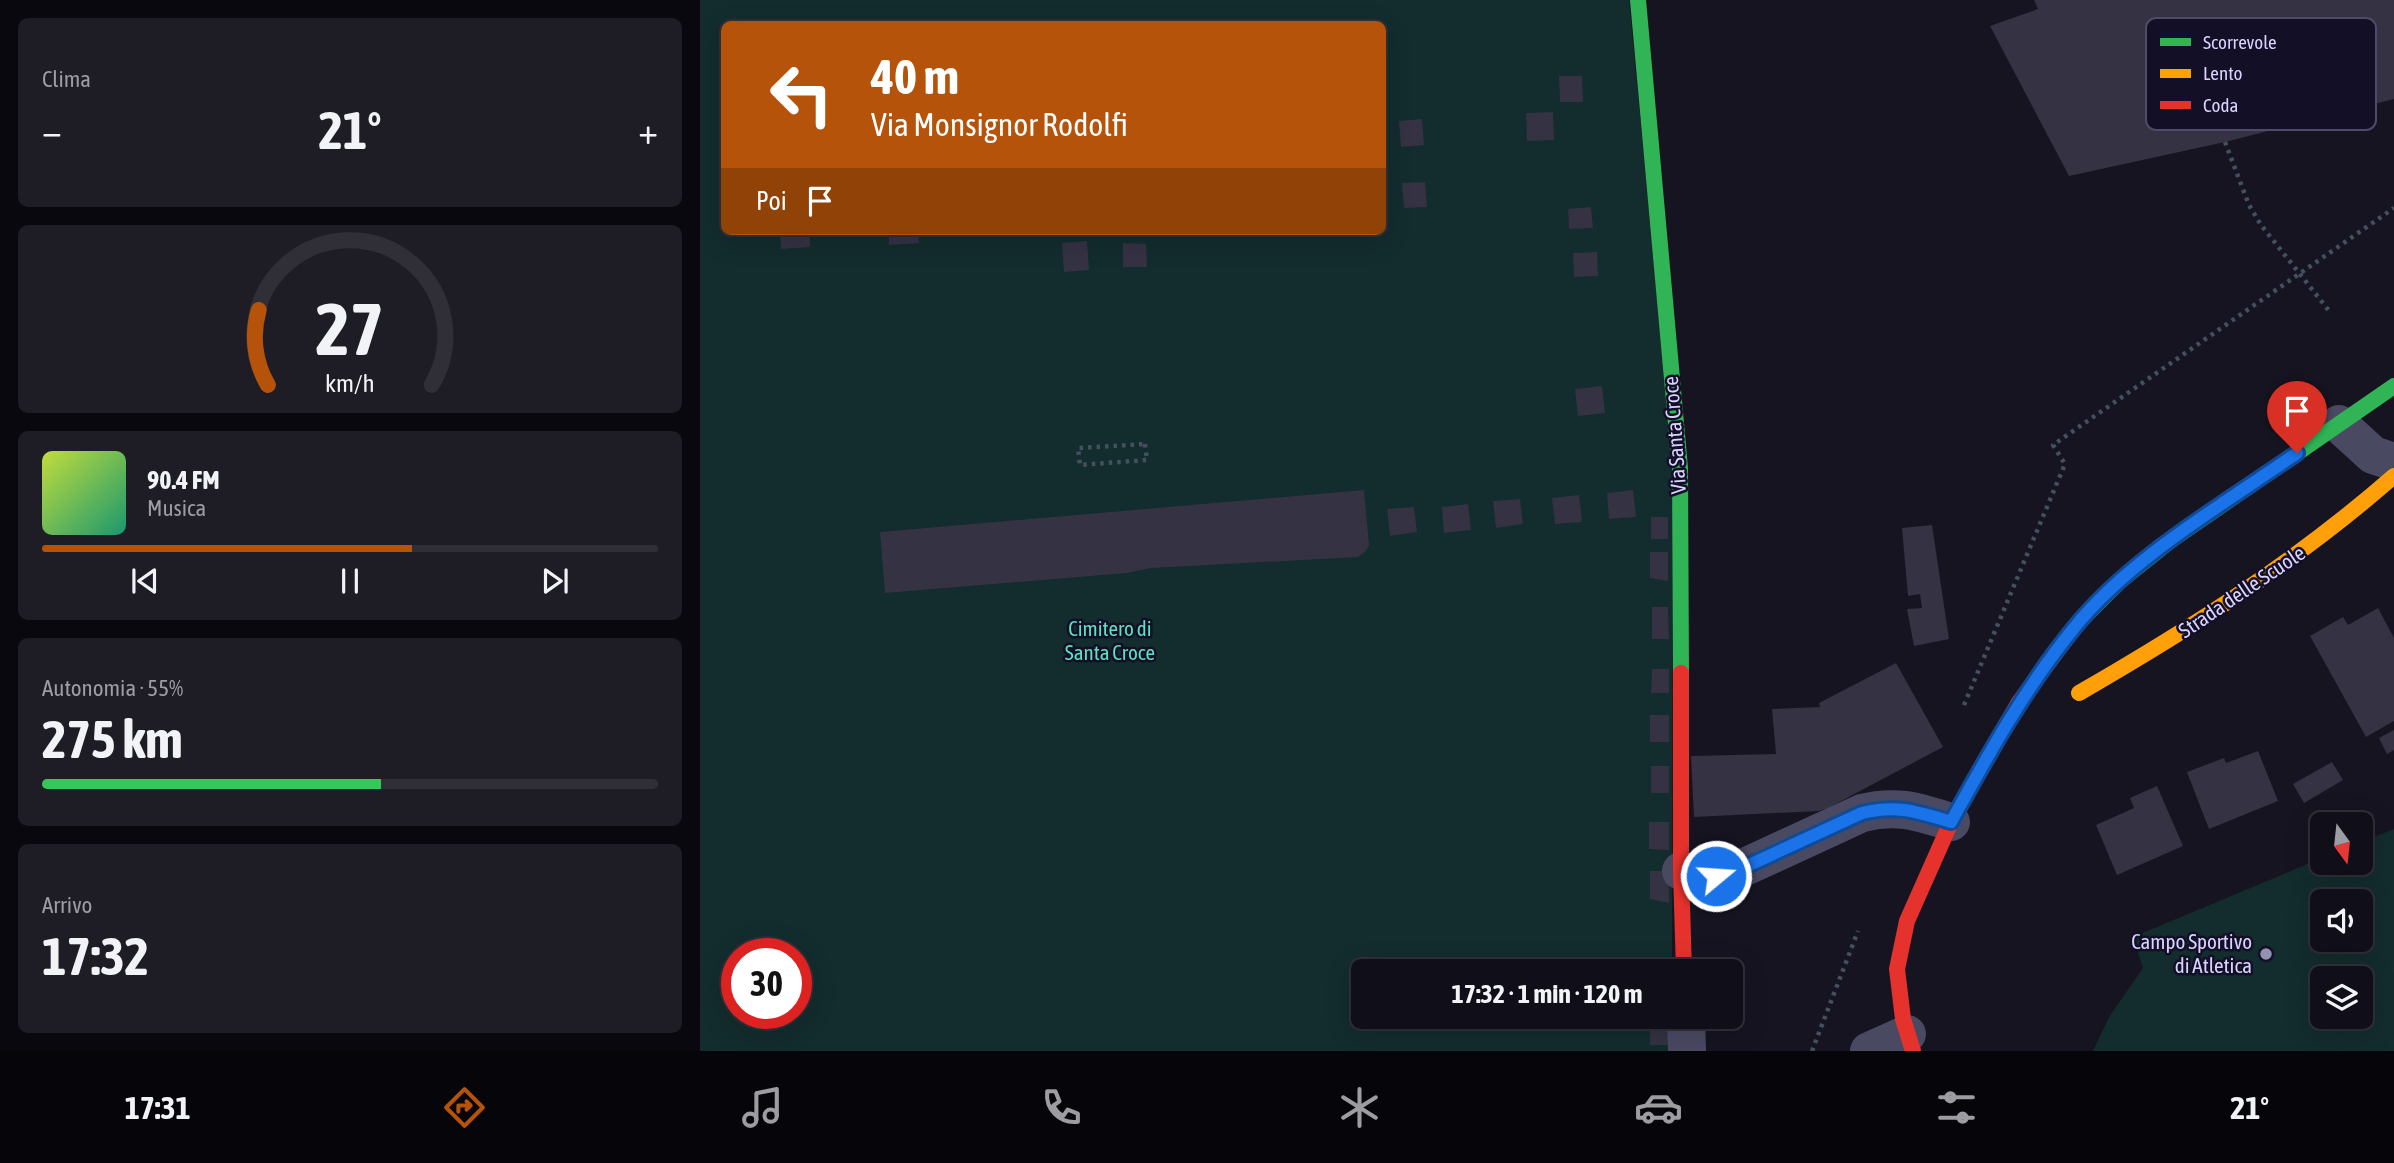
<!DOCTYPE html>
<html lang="it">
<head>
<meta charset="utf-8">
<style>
	body { margin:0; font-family:"Asap Condensed",sans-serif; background:#1e1d26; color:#f1f3f6; height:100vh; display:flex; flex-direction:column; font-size:26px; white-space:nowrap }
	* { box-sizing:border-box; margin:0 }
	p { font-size:23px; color:#9c9ca2 }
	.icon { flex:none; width:38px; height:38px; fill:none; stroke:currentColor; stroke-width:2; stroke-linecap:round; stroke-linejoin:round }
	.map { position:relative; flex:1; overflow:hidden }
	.panel { display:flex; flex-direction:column; gap:18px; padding:18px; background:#09080e; width:700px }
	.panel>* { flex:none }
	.banner { position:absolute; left:21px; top:21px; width:665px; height:214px; border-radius:10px; box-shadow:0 7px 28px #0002,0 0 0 2px #302f38; background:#b45309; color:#fff; overflow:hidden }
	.needle { width:46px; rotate:165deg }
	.tools { position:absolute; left:1610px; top:812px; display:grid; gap:14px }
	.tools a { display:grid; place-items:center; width:63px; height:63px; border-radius:10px; background:#100f19; box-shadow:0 7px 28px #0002,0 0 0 2px #302f38; font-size:35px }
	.speed { position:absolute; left:21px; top:938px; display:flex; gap:14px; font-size:35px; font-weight:700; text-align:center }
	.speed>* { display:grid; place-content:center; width:91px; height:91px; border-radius:50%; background:#100f19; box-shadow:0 7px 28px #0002,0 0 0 2px #302f38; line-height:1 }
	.speed .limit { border:10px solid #d22; background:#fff; color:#111 }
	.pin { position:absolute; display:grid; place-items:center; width:60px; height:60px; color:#fff; margin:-72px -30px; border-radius:50% 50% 50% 0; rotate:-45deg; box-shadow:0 0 7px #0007 }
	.pin .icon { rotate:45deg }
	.me { position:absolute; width:77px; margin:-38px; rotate:72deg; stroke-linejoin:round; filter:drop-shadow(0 0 5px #0008) }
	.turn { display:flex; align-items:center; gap:24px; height:147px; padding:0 35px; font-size:32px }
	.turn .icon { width:91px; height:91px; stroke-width:2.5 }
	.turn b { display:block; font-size:49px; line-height:60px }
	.then { display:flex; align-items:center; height:66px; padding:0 35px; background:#0003; gap:14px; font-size:26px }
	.big { font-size:52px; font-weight:700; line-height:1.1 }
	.panel .tile { flex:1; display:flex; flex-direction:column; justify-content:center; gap:10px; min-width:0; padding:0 24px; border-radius:10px; background:#1e1d26 }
	.panel .dial { align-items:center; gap:0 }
	.dial svg { height:182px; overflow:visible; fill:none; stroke:#302f38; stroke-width:7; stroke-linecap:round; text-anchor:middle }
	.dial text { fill:#f1f3f6; stroke:none }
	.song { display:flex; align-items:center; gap:21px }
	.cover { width:84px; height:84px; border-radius:10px; background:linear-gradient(135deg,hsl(70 70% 55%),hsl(160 70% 35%)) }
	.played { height:7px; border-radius:4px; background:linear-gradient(90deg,#b45309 60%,#302f38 60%) }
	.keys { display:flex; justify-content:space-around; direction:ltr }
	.heat { display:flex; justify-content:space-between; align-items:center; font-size:38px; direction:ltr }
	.charge { height:10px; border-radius:5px; background:linear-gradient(90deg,#34c759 55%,#302f38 0) }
	.trip { position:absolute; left:651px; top:959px; width:392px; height:70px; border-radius:10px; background:#100f19; box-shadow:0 7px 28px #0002,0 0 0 2px #302f38; font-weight:700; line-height:70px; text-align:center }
	.menu { display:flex; height:112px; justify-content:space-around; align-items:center; background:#06060a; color:#9c9ca2 }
	.menu .icon { width:49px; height:49px }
	.menu .current { color:#b45309 }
	.menu b { font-size:32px; color:#f1f3f6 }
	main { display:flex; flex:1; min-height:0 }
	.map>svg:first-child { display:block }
</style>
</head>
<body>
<main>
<section class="panel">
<div class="tile"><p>Clima</p>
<div class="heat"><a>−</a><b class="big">21°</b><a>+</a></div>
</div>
<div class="tile dial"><svg viewBox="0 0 100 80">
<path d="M14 69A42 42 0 1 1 86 69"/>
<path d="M14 69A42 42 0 0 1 10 36" stroke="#b45309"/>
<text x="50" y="56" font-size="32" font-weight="700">27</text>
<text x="50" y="72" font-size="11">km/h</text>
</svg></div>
<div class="tile">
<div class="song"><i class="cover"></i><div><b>90.4 FM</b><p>Musica</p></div></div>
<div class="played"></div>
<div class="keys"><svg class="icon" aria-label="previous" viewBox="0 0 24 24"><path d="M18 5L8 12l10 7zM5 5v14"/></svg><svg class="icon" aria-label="pause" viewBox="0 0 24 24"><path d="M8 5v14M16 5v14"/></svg><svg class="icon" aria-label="next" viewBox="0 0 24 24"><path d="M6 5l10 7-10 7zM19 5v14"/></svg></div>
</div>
<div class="tile"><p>Autonomia · 55%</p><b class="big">275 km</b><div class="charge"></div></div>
<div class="tile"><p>Arrivo</p><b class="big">17:32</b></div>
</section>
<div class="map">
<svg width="1694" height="1051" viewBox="0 0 1694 1051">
	<rect width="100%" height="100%" fill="#161421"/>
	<path fill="#132c2d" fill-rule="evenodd" d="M0,0H929L973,463L972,971H663V1017H972V1051H0ZM24,24H682V231H24ZM37,954H96V1013H37Z
		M1694,829V1051H1393L1409,1017L1443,968L1433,937L1622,858V863H1661V842ZM1661,901V940H1622V901ZM1622,978H1661V1017H1622Z"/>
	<path fill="#343243" d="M1334,0H1694V99L1525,142L1369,176L1290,26L1338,9Z
		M859,76H882L883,102H860Z
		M853,112L854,140L827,141L826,113Z
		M722,119L724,145L701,147L699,121Z
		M725,182L727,207L704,208L702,183Z
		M891,207L893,228L869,229L868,209Z
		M80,231H109L110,247L81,249Z
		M189,231H218L219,243L189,245Z
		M387,241L389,270L364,272L362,243Z
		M423,243L446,244L447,267H423Z
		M897,252L898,276L874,277L873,253Z
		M902,386L905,413L878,416L875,389Z
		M664,490L669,545L666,551L658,557L451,568L427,573L185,593L180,532Z
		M933,490L936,517L909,519L907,493Z
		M879,495L882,522L855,524L852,498Z
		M820,499L823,524L796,528L793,501Z
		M768,504L771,530L744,533L742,507Z
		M714,507L717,532L690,536L687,509Z
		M951,517H968V539H951Z
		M1232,525L1249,639L1214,646L1207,609L1222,608L1220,594L1208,596L1202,528Z
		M950,552H968V581L950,578Z
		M952,607H968L969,639H952Z
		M1678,608L1694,638V721L1666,737L1610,636L1643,617L1648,625Z
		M1196,663L1243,747L1128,808L1119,811L994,817L991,756L1076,754L1072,709L1120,707L1119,703Z
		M952,669H969V693H951Z
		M950,715H969V742H950Z
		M1694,730V750L1687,754L1679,738Z
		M1558,751L1578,801L1509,829L1487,772L1524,758L1526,763Z
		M1632,762L1643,780L1604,803L1593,784Z
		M951,766H969V793H951Z
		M1457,786L1483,846L1417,875L1396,825L1434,808L1430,798Z
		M949,822H969V850L949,849Z
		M950,871H969V903L950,899Z
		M950,1018H969V1045H950Z"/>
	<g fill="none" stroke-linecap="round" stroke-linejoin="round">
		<path stroke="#44505f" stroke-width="4.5" stroke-dasharray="3.5 5" stroke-linecap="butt" d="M1525,142L1549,205L1561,225L1630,312
			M445,444L447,460L380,465L378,448Z
			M1264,705L1365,464L1353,445L1694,208
			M1112,1051L1158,931"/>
		<path stroke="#4a4962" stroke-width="38" d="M1639,424L1673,455L1694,462
			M981,871L1016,876L1047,866L1162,813C1197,804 1218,812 1251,822
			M986,1017L987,1051
			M1169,1051L1207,1034"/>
		<path stroke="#30b455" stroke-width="16" d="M938,0L980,468L981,673
			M1379,622L1420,581L1470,541L1694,386"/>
		<path stroke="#ff9f0a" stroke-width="16" d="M1379,693C1490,629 1597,561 1694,476"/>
		<path stroke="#e5322d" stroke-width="16" d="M981,673V871L984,971
			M1213,1051L1203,1019L1197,969L1207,921L1251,822L1319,702L1379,622"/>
	</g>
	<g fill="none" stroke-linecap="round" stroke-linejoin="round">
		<g stroke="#114b97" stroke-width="18">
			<path id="route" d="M1016,876L1047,866L1162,813C1197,804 1218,812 1251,822C1288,755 1325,688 1374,628C1430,558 1524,504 1597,453"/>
		</g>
		<use href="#route" stroke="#1a73e8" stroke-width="12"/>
	</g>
	<circle fill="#9591b1" stroke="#130f26" stroke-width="2.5" cx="1566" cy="954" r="7"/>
	<g text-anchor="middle" stroke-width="5" stroke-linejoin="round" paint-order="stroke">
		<g font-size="21" fill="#d9d4ff" stroke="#130f26">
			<text transform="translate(975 435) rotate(-94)" y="7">Via Santa Croce</text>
			<text transform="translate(1542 592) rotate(-34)" y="7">Strada delle Scuole</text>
		</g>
		<g font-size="21" fill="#5fe0c0" stroke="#130f26">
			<text x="410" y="636">Cimitero di<tspan x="410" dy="24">Santa Croce</tspan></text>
		</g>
		<g font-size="21" fill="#d9d4ff" stroke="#130f26" text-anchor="end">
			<text x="1552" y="949">Campo Sportivo<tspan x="1552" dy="24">di Atletica</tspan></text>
		</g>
	</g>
	<rect x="1446" y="18" width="230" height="112" rx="10" fill="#130f26" stroke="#4e4a67" stroke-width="2"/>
	<rect x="1460" y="38" width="31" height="8" fill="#30b455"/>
	<rect x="1460" y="69" width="31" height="9" fill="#ff9f0a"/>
	<rect x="1460" y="101" width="31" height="8" fill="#e5322d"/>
	<g font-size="19" fill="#d9d4ff">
		<text x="1503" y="49">Scorrevole</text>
		<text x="1503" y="80">Lento</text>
		<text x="1503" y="112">Coda</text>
	</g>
</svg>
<div class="tools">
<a><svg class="needle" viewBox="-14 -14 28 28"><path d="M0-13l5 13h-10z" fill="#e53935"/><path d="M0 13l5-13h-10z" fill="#9c9ca2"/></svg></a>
<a><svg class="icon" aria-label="sound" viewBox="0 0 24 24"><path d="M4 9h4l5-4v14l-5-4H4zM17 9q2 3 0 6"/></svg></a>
<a><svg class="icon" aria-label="layers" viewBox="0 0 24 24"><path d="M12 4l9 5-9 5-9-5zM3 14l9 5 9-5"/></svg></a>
</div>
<div class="speed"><div class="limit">30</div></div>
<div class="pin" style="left:1597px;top:453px;background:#d93025"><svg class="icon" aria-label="arrive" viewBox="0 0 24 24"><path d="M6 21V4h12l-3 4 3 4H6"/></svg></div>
<svg class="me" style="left:1016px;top:876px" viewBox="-20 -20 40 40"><circle r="17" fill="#1a73e8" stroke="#fff" stroke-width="3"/><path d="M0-11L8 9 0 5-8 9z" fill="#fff"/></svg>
<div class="trip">17:32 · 1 min · 120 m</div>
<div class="banner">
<div class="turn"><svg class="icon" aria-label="left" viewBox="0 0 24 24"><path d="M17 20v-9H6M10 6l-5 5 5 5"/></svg><div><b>40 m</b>Via Monsignor Rodolfi</div></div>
<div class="then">Poi<svg class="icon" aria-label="arrive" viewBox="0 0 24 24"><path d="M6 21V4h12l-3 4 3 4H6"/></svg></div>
</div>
</div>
</main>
<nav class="menu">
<b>17:31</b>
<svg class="icon current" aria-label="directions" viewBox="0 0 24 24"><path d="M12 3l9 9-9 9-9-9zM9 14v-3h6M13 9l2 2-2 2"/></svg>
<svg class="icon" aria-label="music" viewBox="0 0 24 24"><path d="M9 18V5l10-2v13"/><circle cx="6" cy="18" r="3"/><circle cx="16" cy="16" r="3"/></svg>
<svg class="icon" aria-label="phone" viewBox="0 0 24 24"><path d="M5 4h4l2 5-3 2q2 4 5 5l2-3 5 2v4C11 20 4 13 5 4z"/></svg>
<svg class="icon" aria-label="climate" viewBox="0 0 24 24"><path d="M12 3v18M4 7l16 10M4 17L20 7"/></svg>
<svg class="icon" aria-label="car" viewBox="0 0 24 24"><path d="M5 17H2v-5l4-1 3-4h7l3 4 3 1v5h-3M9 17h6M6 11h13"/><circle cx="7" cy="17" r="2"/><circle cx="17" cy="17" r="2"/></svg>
<svg class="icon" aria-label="filters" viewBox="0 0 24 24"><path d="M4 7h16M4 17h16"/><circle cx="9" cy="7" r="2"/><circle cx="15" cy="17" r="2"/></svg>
<b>21°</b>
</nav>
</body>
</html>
